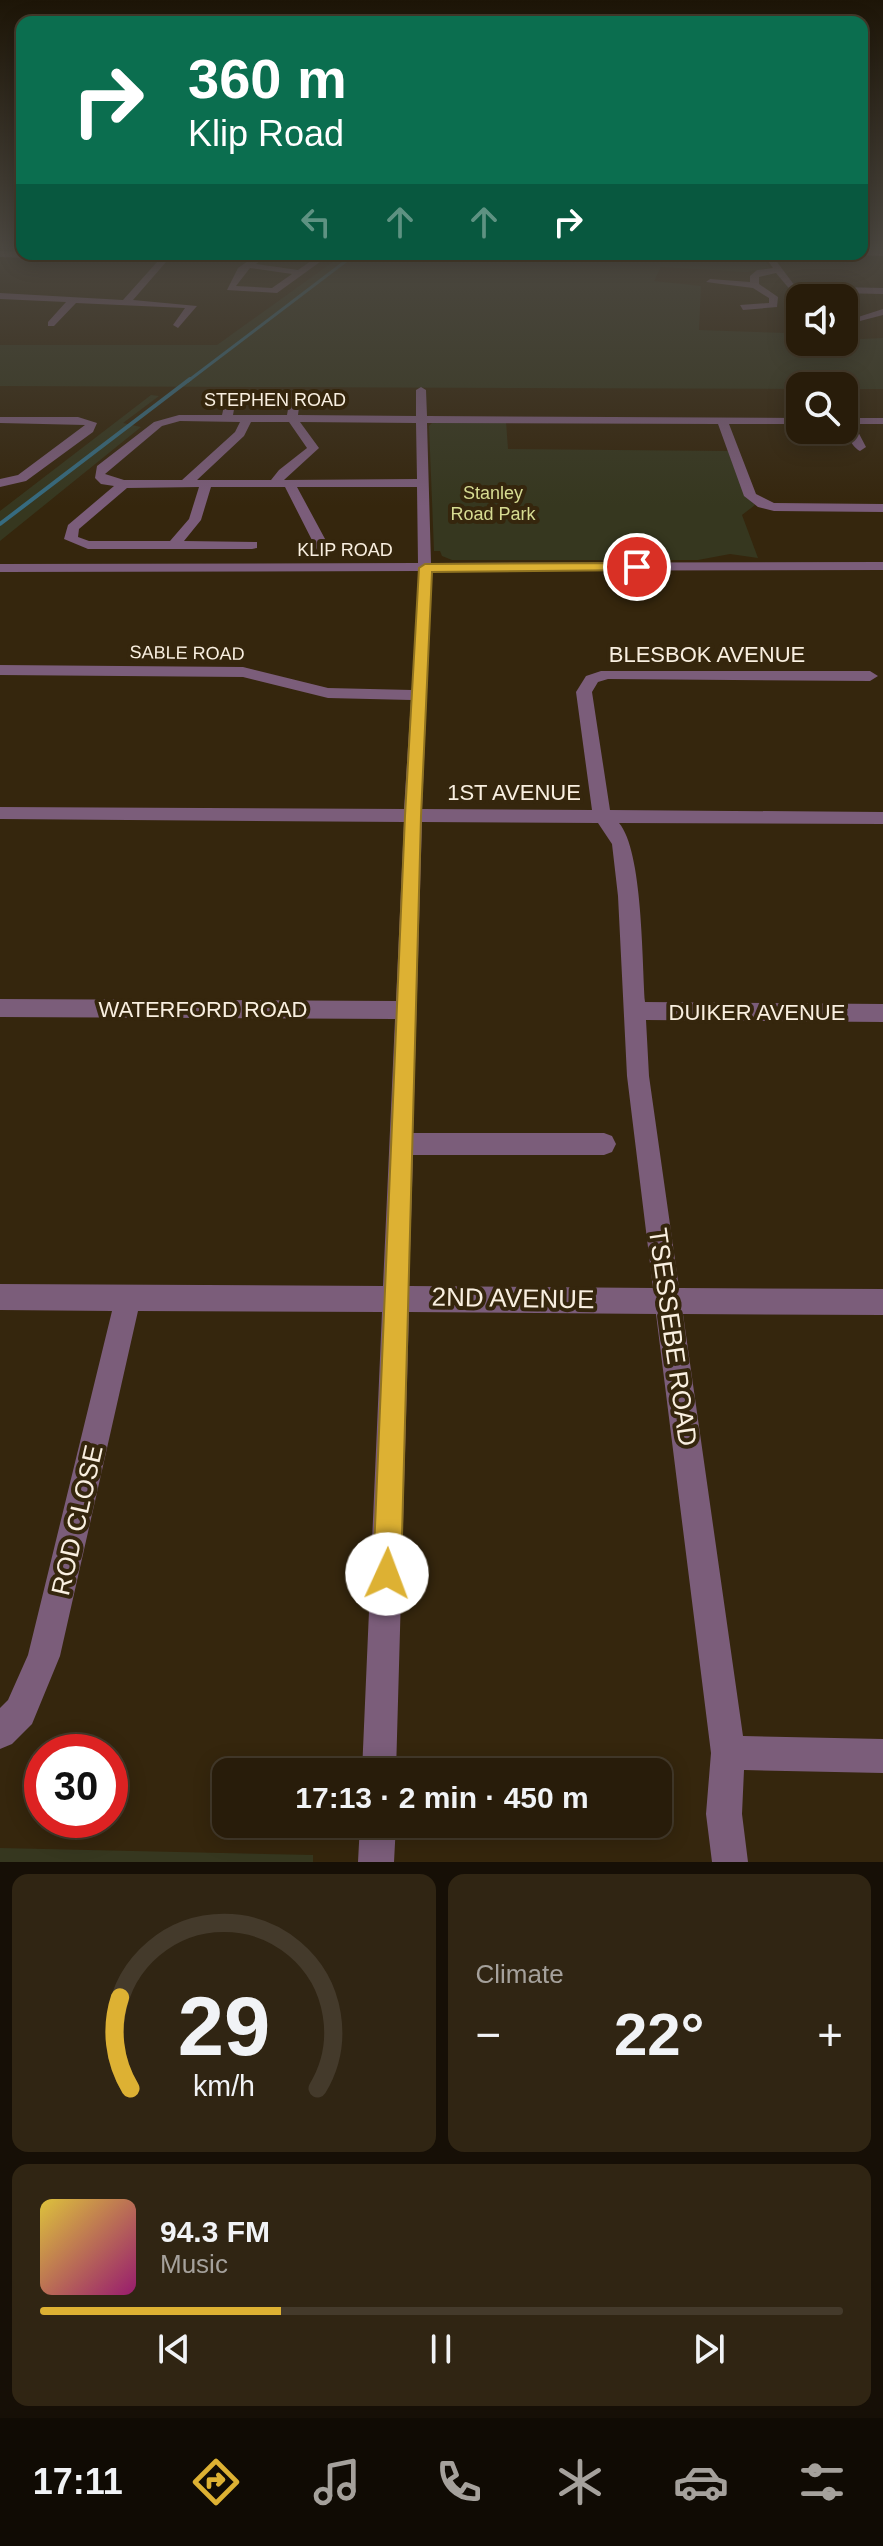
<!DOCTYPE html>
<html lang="en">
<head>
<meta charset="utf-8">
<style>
	body { margin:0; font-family:Helvetica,sans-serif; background:#302513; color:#f1f3f6; height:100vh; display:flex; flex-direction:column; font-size:30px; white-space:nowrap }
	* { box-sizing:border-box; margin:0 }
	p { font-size:26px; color:#a5a19c }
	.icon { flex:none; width:44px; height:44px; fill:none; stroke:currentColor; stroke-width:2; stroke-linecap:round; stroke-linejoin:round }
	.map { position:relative; height:1862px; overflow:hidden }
	.drawer { display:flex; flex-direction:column; gap:12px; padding:12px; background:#160f06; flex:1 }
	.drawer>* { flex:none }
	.banner { position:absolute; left:16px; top:16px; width:852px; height:244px; border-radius:16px; box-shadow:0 4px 20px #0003,0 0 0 2px #443a2b; background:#0b6e4f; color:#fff; overflow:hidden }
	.fabs { position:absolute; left:786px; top:284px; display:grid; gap:16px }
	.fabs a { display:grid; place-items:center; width:72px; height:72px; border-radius:16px; background:#281c0a; box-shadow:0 4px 20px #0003,0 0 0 2px #443a2b; font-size:40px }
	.speed { position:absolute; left:24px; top:1734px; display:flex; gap:16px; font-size:40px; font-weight:700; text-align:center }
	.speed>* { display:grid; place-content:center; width:104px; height:104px; border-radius:50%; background:#281c0a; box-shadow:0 4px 20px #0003,0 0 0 2px #443a2b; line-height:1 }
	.speed .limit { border:12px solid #d22; background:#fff; color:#111 }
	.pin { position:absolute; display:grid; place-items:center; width:68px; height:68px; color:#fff; margin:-34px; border:4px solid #fff; border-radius:50%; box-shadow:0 2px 8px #0007 }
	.me { position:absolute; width:88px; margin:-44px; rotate:2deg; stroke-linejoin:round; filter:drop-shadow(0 0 6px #0008) }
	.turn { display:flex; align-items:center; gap:28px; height:168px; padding:0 40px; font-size:36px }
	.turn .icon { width:104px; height:104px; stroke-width:2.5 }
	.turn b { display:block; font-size:56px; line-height:68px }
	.lanes { display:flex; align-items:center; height:76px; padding:0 40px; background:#0003; justify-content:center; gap:40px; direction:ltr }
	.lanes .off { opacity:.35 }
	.big { font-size:60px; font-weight:700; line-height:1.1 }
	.drawer .card { flex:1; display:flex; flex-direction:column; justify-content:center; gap:12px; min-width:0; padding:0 28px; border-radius:16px; background:#302513 }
	.drawer .dial { align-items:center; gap:0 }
	.dial svg { height:208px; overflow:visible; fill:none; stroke:#443a2b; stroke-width:7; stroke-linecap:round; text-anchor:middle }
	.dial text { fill:#f1f3f6; stroke:none }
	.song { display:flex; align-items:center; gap:24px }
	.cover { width:96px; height:96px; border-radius:12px; background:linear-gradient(135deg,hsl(50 70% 55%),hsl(320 70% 35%)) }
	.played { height:8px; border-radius:4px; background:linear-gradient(90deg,#ddb133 30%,#443a2b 30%) }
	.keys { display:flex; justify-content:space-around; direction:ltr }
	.heat { display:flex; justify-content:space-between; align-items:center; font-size:44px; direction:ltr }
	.drawer .tiles { flex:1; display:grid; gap:12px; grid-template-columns:1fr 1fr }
	.card:last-child { grid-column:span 2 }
	.trip { position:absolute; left:212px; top:1758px; width:460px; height:80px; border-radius:16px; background:#281c0a; box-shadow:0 4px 20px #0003,0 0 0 2px #443a2b; font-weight:700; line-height:80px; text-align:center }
	.tab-bar { display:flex; height:128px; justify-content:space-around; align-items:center; background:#100b04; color:#a5a19c }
	.tab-bar .icon { width:56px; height:56px }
	.tab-bar .active { color:#ddb133 }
	.tab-bar b { font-size:36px; color:#f1f3f6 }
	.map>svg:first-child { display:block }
</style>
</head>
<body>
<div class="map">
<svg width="883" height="1862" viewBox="0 0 883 1862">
	<rect width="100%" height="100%" fill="#35260d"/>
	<path fill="#36371f" d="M344,254H761L770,268L746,272L661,267L654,281L701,286L699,330L786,333L800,337V342L883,338V389H844V386H800V389L0,386V345H217Z
		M151,395L159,396L123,423L141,427L0,541V511Z
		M506,421L508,449L728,451L745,496L755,505L742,515L758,558L730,554L698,560H452L442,556L440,551H434L429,426L433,422Z
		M0,1848L313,1855V1862H0Z"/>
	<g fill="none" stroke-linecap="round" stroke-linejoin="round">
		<path stroke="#366b80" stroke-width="3" d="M188,381L355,254"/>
		<path stroke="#366b80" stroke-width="4" d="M0,524L190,379"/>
		<path fill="#7b5d7a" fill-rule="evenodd" d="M862,250H883V256L859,255Z
			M0,251L161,257L164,254H173L133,300L197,306L178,328L173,325L185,308L76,303L54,326H48V322L66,302L0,299V293L123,300L157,262L0,257Z
			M258,254H268L256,264L298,270L321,254H331L277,293L227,290L238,268ZM250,268L292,274L272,288L236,286Z
			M763,254H771L795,286L883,288V294L792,292L776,273L759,277V284L778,297L777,307L743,310L740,305L769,303V298L753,288L706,282L710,279L750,282V276L757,270L773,268Z
			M883,309V315L860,321L855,318Z
			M421,387L426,390L427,416L800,418V424H729L756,494L774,503L883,504V512L774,511L758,507L744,496L718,424L427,423L431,563L883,562V570L432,571L422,809L592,810L576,692L586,676L601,671H870L878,676L870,681L608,679L598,682L592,692L610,810L883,812V824L619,823C643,851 642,962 645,1002L883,1004V1022L646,1020L649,1076L679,1288L883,1289V1315L683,1314L743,1736L883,1739V1773L744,1770L742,1814L748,1862H712L706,1814L711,1753L656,1314L409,1312L396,1772H362L382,1312L138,1311L60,1656L32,1724L12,1744L0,1749V1708L8,1700L28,1655L112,1311L0,1310V1284L383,1286L395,1019L0,1017V999L396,1001L404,822L0,819V807L404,809L411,700L328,698L243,677L0,675V665L243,667L328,688L412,690L418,582V571L0,572V564L418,563L417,487H297L331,550L324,554L317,550L285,487H211L201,520L184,541L257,542V548L252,549H88L64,539L68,525L114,486L101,484L95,478L97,466L154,422L179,415H222L227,393L232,390L237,393L233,415H287L291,392L296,389L301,392L298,415L416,416V390ZM180,421L240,422L235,432L182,480H124L105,474L162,426ZM251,422H289L307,448L279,470L271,480H197L244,436ZM300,422L416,423L417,479L284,480L319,448ZM199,487L189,519L170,541H89L78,537L79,529L127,488ZM422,822L598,823L612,844L618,896L627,1076L653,1288L409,1286L413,1155H604L612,1152L616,1144L612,1136L604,1133H413Z
			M0,417H78L97,423L93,432L26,481L0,487V479L18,475L85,425L0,423Z
			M844,418H883V424H854L866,447L860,451C850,446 844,429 844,418Z
			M360,1824H396L394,1862H358Z"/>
	</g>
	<linearGradient id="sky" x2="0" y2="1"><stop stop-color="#1d1507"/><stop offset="0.49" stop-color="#4b4740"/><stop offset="1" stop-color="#4b4740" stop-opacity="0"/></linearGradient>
	<rect width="883" height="506" fill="url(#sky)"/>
	<path fill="#ddb133" stroke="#907321" stroke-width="2" d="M637,563L641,564V570L432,572L421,816L401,1574L397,1584L387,1588L377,1584L373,1574L405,816L419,568L425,564Z"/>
	<g text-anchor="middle" stroke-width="8" stroke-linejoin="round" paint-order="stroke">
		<g font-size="18" fill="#f9efe0" stroke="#35260d">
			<text x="275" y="406">STEPHEN ROAD</text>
			<text x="345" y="556">KLIP ROAD</text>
			<text transform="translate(187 653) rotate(1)" y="6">SABLE ROAD</text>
		</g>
		<g font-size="18" fill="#d7dc92" stroke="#35260d">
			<text x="493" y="499">Stanley<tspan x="493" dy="21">Road Park</tspan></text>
		</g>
		<g font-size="22" fill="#f9efe0" stroke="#35260d">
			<text x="707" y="662">BLESBOK AVENUE</text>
			<text x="514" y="800">1ST AVENUE</text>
			<text x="203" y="1017">WATERFORD ROAD</text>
			<text x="757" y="1020">DUIKER AVENUE</text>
		</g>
		<g font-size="26" fill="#f9efe0" stroke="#35260d">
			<text transform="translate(513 1298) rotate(1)" y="9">2ND AVENUE</text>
			<text transform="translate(673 1337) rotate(82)" y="9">TSESSEBE ROAD</text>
			<text transform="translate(77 1520) rotate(-77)" y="9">ROD CLOSE</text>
		</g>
	</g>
</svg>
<div class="fabs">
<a><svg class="icon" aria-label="sound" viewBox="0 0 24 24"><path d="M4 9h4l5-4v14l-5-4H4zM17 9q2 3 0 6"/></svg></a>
<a><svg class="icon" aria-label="search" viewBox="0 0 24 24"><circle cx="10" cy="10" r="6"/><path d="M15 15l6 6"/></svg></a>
</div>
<div class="speed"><div class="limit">30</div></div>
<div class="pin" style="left:637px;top:567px;background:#d93025"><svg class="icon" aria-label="arrive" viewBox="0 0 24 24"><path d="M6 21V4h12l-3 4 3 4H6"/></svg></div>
<svg class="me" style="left:387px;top:1574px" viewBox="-20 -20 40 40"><circle r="19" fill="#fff"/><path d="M0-13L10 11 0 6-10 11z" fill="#ddb133"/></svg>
<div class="trip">17:13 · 2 min · 450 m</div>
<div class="banner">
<div class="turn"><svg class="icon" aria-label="right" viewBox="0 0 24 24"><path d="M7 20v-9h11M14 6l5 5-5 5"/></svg><div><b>360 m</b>Klip Road</div></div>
<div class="lanes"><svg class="icon off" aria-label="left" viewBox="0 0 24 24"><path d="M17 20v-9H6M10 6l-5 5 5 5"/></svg><svg class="icon off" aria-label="ahead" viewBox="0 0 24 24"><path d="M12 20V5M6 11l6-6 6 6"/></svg><svg class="icon off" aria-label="ahead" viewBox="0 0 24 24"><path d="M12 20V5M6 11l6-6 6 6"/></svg><svg class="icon" aria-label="right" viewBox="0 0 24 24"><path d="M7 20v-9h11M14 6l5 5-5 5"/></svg></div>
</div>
</div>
<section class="drawer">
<div class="tiles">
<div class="card dial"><svg viewBox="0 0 100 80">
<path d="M14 69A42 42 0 1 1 86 69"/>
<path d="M14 69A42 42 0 0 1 10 34" stroke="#ddb133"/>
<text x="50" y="56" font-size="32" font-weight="700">29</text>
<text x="50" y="72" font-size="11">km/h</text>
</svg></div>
<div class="card"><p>Climate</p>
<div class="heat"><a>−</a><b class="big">22°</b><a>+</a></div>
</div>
<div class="card">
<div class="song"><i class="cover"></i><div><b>94.3 FM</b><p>Music</p></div></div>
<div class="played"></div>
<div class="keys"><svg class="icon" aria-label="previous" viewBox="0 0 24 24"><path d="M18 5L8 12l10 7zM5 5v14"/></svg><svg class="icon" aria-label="pause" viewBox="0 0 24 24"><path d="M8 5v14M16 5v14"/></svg><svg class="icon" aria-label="next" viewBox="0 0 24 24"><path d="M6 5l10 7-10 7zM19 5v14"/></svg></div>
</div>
</div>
</section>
<nav class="tab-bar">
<b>17:11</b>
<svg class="icon active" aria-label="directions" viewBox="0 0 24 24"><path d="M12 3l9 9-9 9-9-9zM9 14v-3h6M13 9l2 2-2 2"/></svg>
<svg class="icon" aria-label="music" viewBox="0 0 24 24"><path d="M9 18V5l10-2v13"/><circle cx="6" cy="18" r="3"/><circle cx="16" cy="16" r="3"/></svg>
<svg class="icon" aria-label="phone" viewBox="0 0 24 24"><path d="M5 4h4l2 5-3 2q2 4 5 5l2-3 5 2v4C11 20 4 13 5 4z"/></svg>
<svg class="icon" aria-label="climate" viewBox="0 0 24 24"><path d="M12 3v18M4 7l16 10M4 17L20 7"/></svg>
<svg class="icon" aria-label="car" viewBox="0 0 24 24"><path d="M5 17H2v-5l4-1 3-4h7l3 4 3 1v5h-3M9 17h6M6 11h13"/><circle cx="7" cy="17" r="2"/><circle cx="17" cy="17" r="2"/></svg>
<svg class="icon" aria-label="filters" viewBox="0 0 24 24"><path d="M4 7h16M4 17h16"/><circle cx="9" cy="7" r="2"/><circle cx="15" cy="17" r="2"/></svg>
</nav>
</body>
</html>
